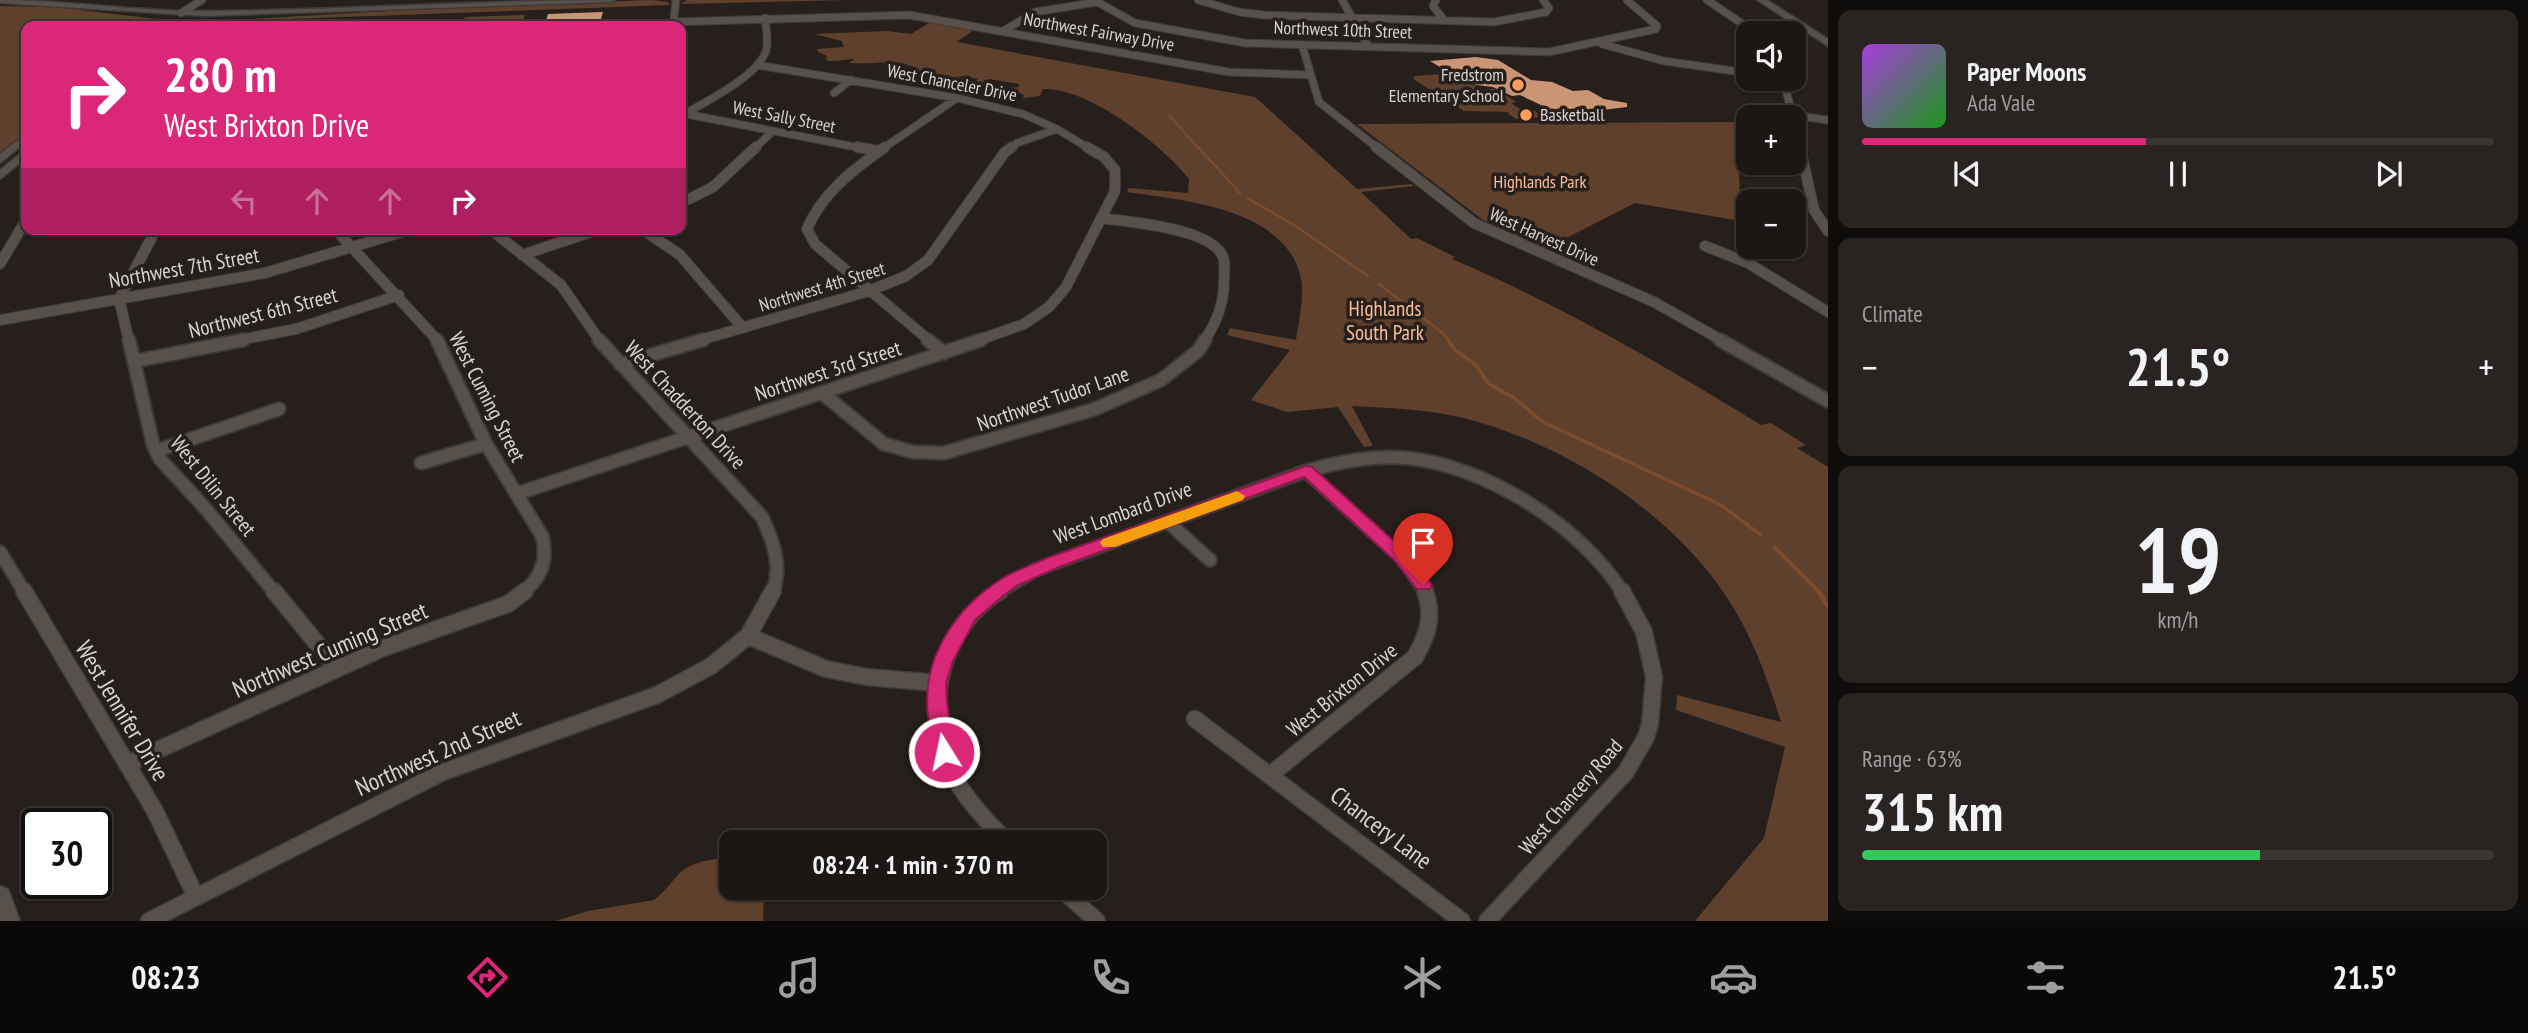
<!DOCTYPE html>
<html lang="en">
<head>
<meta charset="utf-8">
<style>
	body { margin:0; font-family:"PT Sans Narrow",sans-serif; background:#292422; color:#f1f3f6; height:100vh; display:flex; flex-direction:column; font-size:26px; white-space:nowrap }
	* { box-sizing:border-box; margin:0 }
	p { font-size:23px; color:#a09fa0 }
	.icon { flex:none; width:38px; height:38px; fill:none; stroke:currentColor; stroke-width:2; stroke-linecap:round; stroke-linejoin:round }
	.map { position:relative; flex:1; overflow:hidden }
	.drawer { display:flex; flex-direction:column; gap:10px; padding:10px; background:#0f0d0b; width:700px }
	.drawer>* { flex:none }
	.guide { position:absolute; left:21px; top:21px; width:665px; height:214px; border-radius:14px; box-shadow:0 2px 5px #0004,0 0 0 2px #3a3634; background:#db2777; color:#fff; overflow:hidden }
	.controls { position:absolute; left:1736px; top:21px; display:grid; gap:14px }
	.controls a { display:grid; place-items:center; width:70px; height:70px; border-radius:14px; background:#1c1714; box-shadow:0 2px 5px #0004,0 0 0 2px #3a3634; font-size:35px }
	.speed { position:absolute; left:21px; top:808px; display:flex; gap:14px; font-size:35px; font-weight:700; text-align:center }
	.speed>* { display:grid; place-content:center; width:91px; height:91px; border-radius:50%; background:#1c1714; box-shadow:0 2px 5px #0004,0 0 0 2px #3a3634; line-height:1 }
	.speed .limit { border:4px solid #111; border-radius:10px; background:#fff; color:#111 }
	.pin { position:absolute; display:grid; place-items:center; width:60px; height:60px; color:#fff; margin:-72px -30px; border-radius:50% 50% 50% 0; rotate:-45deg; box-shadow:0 0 7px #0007 }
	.pin .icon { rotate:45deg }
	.me { position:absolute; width:77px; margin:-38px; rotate:350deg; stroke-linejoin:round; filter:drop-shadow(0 0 5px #0008) }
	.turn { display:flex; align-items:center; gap:24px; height:147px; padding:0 28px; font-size:32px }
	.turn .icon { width:91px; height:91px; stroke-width:2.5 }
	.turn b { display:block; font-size:49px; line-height:60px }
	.lanes { display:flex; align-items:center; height:66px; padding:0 28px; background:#0003; justify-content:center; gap:35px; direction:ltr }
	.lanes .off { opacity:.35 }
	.big { font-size:52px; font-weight:700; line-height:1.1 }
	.drawer .tile { flex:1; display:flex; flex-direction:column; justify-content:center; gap:10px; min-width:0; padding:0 24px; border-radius:14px; background:#292422 }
	.drawer .dial { align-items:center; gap:0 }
	.dial b { font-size:91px; line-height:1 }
	.song { display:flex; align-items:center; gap:21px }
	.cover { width:84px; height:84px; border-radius:10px; background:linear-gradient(135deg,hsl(280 70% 55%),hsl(120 70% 35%)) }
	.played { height:7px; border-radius:4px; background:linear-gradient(90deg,#db2777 45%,#3a3634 45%) }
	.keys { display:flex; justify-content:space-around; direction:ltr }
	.heat { display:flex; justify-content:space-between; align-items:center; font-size:38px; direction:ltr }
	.charge { height:10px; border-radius:5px; background:linear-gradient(90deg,#34c759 63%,#3a3634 0) }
	.trip { position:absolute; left:719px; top:830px; width:388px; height:70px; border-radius:14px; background:#1c1714; box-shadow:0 2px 5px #0004,0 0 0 2px #3a3634; font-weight:700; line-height:70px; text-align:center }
	.tabs { display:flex; height:112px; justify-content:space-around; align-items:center; background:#0b0908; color:#a09fa0 }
	.tabs .icon { width:49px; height:49px }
	.tabs .current { color:#db2777 }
	.tabs b { font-size:32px; color:#f1f3f6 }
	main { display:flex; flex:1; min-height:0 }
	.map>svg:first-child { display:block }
</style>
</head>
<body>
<main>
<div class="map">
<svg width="1828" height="921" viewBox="0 0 1828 921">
	<rect width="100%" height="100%" fill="#261f1b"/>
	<path fill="#5f402d" d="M652,0L668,2L670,5L180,23L458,7Z
		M687,0H850L681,4Z
		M0,6L55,7L157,19L150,26H26V133L0,156Z
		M525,15L520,26H460L465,17Z
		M932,21L975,29L957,42L1255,97L1357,189L1411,184L1414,186L1361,192L1411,239L1417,238L1455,257L1452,259C1561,305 1661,364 1761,425L1771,423L1806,445L1797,448L1828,467V921H1695L1764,838L1785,747L1676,710L1677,695L1781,722C1767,677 1752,635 1726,596C1669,510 1561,442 1463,418C1426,409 1389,408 1352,406L1373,446L1364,447L1338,407L1287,412L1251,400L1290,350L1227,335L1230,328L1296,340C1299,319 1306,291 1299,271C1279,208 1182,200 1127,192L1129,188L1188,193L1189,179C1164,146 1087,86 1043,89L1040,96L1023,98L1024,95L1009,88L1019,87V84L989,79L969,96L961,94L978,79L959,76L961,82L954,84L945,81L949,75L923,78L915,75L918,69C897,58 872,65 849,63L854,59C845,59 834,63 826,60L827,56L818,52L817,49L844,47L842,41L814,34L887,31L911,34Z
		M1454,73L1482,90L1496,89L1516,102L1511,103L1524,112L1535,111L1544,117L1516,119L1507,113L1510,112L1464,111L1413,79L1415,76Z
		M1737,122L1741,221L1635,203L1545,249L1483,220L1357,124Z
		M716,859L731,860L732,887H764L763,921H556L588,911L654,900C681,878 674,865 716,859Z"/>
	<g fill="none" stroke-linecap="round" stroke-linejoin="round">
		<path stroke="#7c4c2d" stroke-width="2" d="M1169,115L1199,149"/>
		<path stroke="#7c4c2d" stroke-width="2.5" d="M1198,147L1240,193
			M1247,198L1291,223L1368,276
			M1379,284L1444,334L1449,341"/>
		<path stroke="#7c4c2d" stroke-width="3.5" d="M1448,340L1455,350L1475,364L1489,384L1514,398L1543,422L1721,505L1761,535
			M1774,547L1820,593"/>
		<path stroke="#7c4c2d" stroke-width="4.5" d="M1818,591L1828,607"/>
	</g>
	<path fill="#cb9575" d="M603,12L599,26H544L548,14Z
		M1476,57L1498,60L1531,80L1552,82L1573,91L1588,90L1604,99L1627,103V107L1562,115L1520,95L1512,96L1493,87L1476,85L1453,70H1445L1430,61Z"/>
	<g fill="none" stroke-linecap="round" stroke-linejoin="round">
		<g stroke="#3f3a37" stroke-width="9">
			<path id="street-far3" d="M1094,0L1135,23L1245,43L1549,52L1656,29L1657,26L1627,0
				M1198,0L1239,12L1264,15L1494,22L1546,12L1549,8L1543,0
				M1342,0L1369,47
				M1436,0L1433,6L1444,20
				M1707,0L1756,33
				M181,13L202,0
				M674,22L909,15L1229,72L1310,75
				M673,26L676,0
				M1003,31L1035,12L1097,2
				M1602,44L1664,61L1748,73
				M1302,45L1319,102L1379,149
				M757,65L957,98L1023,114L1057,129L1090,149
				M1783,79L1793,117
				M834,93L851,80
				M681,113L866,149
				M683,115C705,102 758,76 766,51C769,41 766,28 765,18
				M1792,115L1828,120
				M1794,121L1800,149
				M754,149L773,131
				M882,149L957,98
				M1010,149L1017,143L1057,129"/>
		</g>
		<g stroke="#3f3a37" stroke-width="12">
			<path id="street-far2" d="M857,147L879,151
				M885,147C854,169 822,193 807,229L815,244L930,341
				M1376,147L1474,223L1654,302L1723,341
				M1800,147L1814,210L1828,231
				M681,203L713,187L756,147
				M1101,218C1128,222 1217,228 1224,260C1225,266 1224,275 1224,281C1224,304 1217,322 1204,341
				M335,229L438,341
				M490,229L561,285L600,341
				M642,229L680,255L743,328
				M1705,246L1748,263L1828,312
				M522,255L600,229
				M0,264L26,220
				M0,320L265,273L412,229
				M129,341L119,299L152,237
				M234,341L296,329L399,295
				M697,341L869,291L906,276L928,260L1005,152L1012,147
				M976,341L1024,324L1049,307L1066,287L1115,191V170L1104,157L1087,147"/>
		</g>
		<g stroke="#3f3a37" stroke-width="16">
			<path id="street-far1" d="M129,340L153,444L160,459L205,508L275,593
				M437,340L486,444L542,536C548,559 542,578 522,593
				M599,340L762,517C774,544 782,564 773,593
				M928,340L944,353
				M1720,340L1828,401
				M135,361L243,340
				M620,364L703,340
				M822,393L884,444L913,452L944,453L1095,409L1161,380L1198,351L1205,340
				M156,451L279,409
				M421,463L486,444
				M1306,471L1404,560L1426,593
				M516,494L981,340
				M1168,522L1210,560
				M0,552L25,593
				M997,593L1035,570L1306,471C1339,462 1372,455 1406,458C1485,465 1581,526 1623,593"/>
		</g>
		<g stroke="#3f3a37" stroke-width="19">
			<path id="street" d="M24,591L155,811L196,897
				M274,591L337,668
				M1000,591C939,628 923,709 951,771C964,798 986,820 1007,842
				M748,636L826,669L867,677L937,683
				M1195,719L1462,921
				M127,764L383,648L508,604L525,591
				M1270,775L1415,657C1428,634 1434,617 1425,591
				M1059,887L1097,921
				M149,921L443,772L657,695L711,666L748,636L773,591
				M1487,921L1626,772L1646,737L1650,724L1654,677L1644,632L1622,591"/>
		</g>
		<g stroke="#3f3a37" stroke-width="3">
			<path id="secondary" d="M0,0C69,0 138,12 207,11C343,10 480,0 616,0L612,2L205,16L0,3Z
				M1757,0H1767L1828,39V46Z
				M26,134V142L0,163V154Z
				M26,149V158L0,179V170Z
				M0,886L8,889L20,921H0Z"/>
		</g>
		<use href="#street-far3" stroke="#58504b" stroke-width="7"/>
		<use href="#street-far2" stroke="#58504b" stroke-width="10"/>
		<use href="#street-far1" stroke="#58504b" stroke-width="12"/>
		<use href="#street" stroke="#58504b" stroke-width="16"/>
		<use href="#secondary" fill="#58504b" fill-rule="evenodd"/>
	</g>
	<path fill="#db2777" stroke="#8e194d" stroke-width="2" d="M1306,466L1312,467L1406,552L1429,581L1432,585L1429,589H1417L1394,560L1304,477L1059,567L1018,585L1003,596L975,620L953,661L946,683L947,702L954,752L951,758L944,761L936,758C930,746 930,730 928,716C921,659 955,608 1003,578C1016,570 1032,565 1047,558Z"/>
	<path fill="#f59e0b" d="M1237,491L1245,496L1243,500L1115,547H1103L1100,543L1103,539Z"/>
	<g fill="#ff9b5a" stroke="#261f1b" stroke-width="2.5">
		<circle cx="1518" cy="85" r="7"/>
		<circle cx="1526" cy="115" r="7"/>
	</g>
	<g text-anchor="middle" stroke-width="7" stroke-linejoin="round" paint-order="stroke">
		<g font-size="18" fill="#d9d4d1" stroke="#261f1b">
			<text transform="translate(1343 30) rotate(2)" y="6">Northwest 10th Street</text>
			<text transform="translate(1099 32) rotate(10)" y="6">Northwest Fairway Drive</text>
			<text transform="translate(952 83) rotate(11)" y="6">West Chanceler Drive</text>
			<text transform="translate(784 117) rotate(11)" y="6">West Sally Street</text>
			<text transform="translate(1544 237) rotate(24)" y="6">West Harvest Drive</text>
			<text transform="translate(822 287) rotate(-17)" y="6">Northwest 4th Street</text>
		</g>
		<g font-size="18" fill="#d9d4d1" stroke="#261f1b" text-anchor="end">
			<text x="1504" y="81">Fredstrom<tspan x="1504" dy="21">Elementary School</tspan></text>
			<text x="1540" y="121" text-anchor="start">Basketball</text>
		</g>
		<g font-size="18" fill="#fbbd98" stroke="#261f1b">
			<text x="1540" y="188">Highlands Park</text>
		</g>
		<g font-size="21" fill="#d9d4d1" stroke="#261f1b">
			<text transform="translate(184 268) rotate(-10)" y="7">Northwest 7th Street</text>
			<text transform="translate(263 313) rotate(-14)" y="7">Northwest 6th Street</text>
			<text transform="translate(828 371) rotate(-18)" y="7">Northwest 3rd Street</text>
			<text transform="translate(487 397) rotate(63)" y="7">West Cuming Street</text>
			<text transform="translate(1053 399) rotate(-19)" y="7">Northwest Tudor Lane</text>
			<text transform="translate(685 405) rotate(47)" y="7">West Chadderton Drive</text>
			<text transform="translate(213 486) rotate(51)" y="7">West Dilin Street</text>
			<text transform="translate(1123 513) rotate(-20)" y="7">West Lombard Drive</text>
			<text transform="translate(1342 690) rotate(-39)" y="7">West Brixton Drive</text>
			<text transform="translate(1571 797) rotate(-49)" y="7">West Chancery Road</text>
		</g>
		<g font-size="21" fill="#fbbd98" stroke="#261f1b">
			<text x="1385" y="316">Highlands<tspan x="1385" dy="24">South Park</tspan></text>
		</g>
		<g font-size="24" fill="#d9d4d1" stroke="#261f1b">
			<text transform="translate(330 650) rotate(-23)" y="8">Northwest Cuming Street</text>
			<text transform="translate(122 711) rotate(59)" y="8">West Jennifer Drive</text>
			<text transform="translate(438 753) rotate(-24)" y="8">Northwest 2nd Street</text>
			<text transform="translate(1381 828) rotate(37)" y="8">Chancery Lane</text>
		</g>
	</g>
</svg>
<div class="controls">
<a><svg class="icon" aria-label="sound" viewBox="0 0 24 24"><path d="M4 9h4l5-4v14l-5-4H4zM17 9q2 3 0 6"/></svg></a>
<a>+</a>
<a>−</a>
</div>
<div class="speed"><div class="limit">30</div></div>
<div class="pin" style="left:1423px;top:585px;background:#d93025"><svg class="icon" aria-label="arrive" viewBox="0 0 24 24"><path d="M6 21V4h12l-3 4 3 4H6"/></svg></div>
<svg class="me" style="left:944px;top:752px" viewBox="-20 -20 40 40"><circle r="17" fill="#db2777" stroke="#fff" stroke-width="3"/><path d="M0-11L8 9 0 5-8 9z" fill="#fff"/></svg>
<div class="trip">08:24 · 1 min · 370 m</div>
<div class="guide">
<div class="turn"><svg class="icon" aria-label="right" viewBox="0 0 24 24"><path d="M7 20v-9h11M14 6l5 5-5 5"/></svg><div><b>280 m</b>West Brixton Drive</div></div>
<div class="lanes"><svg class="icon off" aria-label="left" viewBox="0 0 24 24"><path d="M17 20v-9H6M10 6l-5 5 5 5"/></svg><svg class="icon off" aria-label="ahead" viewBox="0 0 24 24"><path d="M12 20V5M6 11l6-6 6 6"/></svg><svg class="icon off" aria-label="ahead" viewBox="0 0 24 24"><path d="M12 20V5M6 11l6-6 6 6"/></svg><svg class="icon" aria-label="right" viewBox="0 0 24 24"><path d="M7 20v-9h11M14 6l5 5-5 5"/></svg></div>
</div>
</div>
<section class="drawer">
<div class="tile">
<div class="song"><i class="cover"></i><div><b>Paper Moons</b><p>Ada Vale</p></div></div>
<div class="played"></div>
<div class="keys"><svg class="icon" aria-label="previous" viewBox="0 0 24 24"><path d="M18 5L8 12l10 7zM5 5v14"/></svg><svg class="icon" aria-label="pause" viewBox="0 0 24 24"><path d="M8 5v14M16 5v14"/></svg><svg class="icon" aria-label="next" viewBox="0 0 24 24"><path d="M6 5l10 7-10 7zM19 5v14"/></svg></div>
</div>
<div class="tile"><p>Climate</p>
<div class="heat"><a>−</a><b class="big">21.5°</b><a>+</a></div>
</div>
<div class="tile dial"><b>19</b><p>km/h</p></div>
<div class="tile"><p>Range · 63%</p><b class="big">315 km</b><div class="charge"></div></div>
</section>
</main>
<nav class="tabs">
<b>08:23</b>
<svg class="icon current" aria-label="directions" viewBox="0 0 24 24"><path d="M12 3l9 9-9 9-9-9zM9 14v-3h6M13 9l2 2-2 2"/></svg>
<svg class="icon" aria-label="music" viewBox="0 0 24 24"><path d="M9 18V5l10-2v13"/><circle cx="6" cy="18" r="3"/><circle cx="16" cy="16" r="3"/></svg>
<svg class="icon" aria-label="phone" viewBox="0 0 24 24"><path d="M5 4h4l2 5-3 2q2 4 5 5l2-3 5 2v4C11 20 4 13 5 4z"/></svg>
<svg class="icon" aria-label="climate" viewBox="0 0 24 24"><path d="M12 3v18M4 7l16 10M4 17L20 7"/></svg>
<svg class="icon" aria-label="car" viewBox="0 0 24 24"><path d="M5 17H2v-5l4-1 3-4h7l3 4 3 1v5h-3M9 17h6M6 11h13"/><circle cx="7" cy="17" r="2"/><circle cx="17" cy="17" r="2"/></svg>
<svg class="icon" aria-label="filters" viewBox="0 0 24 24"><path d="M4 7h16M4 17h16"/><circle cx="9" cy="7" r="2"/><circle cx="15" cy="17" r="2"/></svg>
<b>21.5°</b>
</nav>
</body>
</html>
